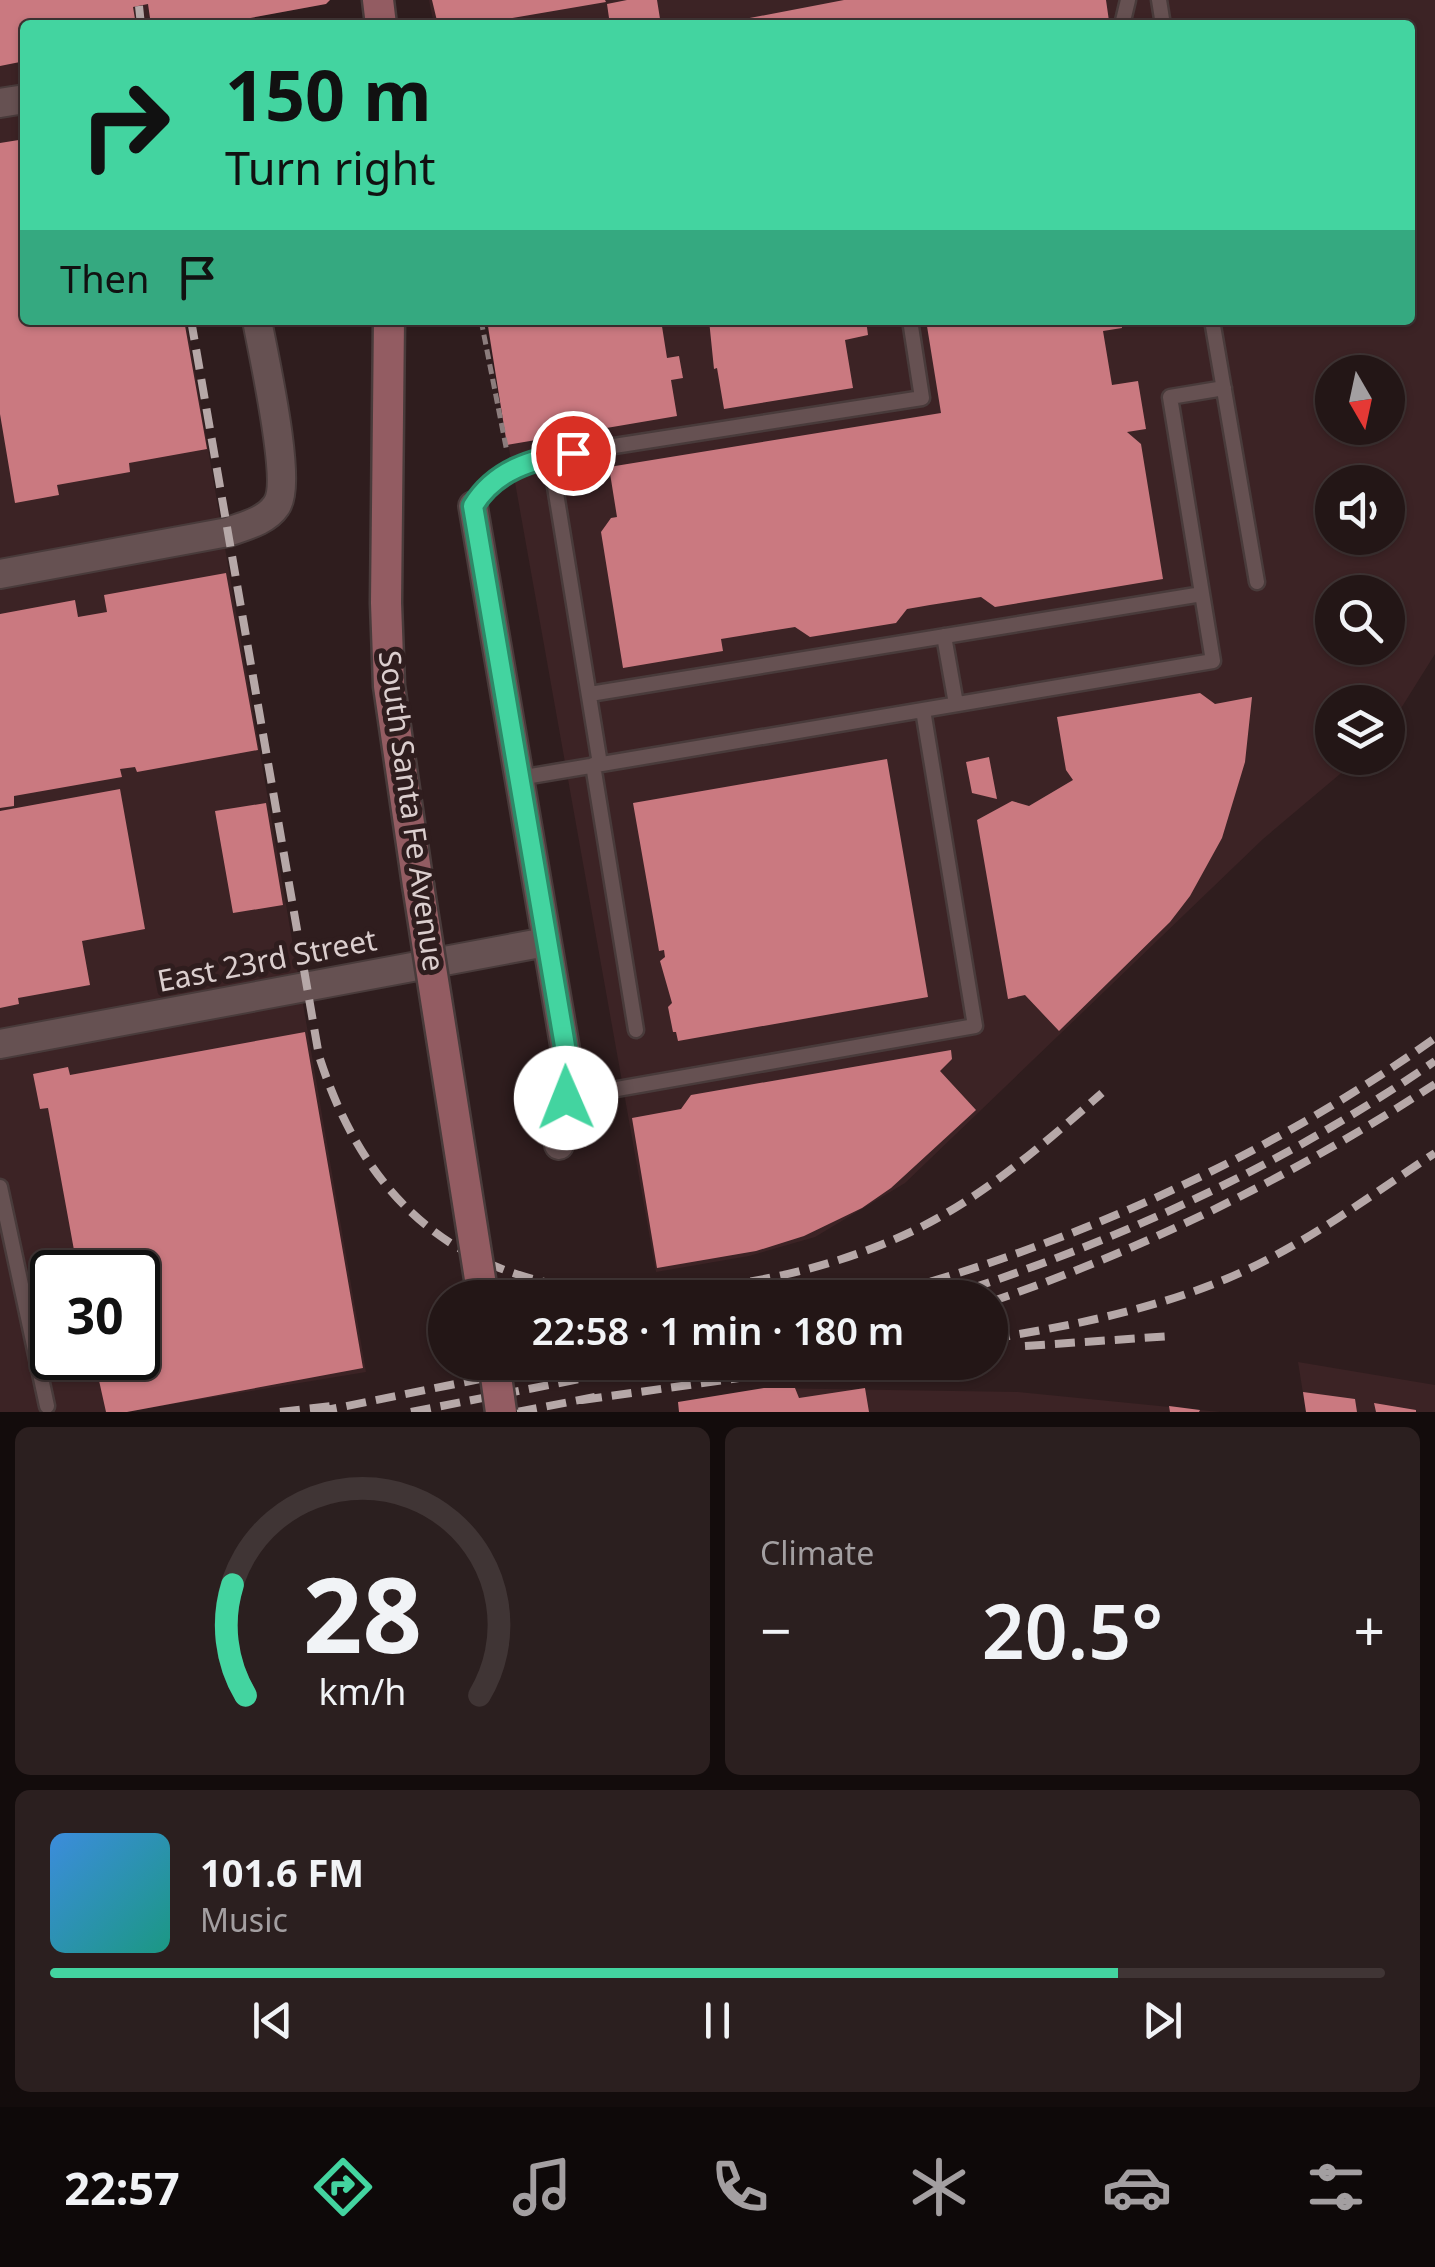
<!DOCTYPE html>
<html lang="en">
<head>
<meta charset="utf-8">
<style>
	body { margin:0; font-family:"Noto Sans",sans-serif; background:#2b1f1f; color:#f1f3f6; height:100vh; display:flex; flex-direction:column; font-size:38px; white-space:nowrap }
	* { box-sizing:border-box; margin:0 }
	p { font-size:32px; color:#a39fa1 }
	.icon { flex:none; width:55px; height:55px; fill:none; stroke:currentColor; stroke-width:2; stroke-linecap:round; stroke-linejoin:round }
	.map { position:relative; height:1412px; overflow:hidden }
	.panel { display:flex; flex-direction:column; gap:15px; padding:15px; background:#130c0c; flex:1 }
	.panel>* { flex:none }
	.hud { position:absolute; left:20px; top:20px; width:1395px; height:305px; border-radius:10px; box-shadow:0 2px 8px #0004,0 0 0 2px #403535; background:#43d4a0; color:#111; overflow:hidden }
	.needle { width:65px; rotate:171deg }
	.controls { position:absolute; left:1315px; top:355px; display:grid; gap:20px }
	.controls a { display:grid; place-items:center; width:90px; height:90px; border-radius:50%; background:#231616; box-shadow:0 2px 8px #0004,0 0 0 2px #403535; font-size:50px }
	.speed { position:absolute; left:30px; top:1250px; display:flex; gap:20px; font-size:50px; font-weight:700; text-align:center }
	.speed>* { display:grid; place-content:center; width:130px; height:130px; border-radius:50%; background:#231616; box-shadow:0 2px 8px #0004,0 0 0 2px #403535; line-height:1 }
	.speed .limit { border:5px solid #111; border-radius:15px; background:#fff; color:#111 }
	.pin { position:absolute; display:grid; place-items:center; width:85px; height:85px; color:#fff; margin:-42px; border:5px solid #fff; border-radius:50%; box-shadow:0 2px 10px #0007 }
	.me { position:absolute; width:110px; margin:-55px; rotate:359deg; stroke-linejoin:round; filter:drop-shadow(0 0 8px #0008) }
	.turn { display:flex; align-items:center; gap:35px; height:210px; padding:0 40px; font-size:45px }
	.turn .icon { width:130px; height:130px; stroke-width:2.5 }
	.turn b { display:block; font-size:70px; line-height:85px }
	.then { display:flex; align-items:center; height:95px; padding:0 40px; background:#0003; gap:20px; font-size:38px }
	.big { font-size:75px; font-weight:600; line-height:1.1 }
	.panel .widget { flex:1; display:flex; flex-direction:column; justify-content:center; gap:15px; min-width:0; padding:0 35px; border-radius:15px; background:#2b1f1f }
	.panel .dial { align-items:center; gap:0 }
	.dial svg { height:260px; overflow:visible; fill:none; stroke:#403535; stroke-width:7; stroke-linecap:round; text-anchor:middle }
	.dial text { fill:#f1f3f6; stroke:none }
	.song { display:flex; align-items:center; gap:30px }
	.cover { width:120px; height:120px; border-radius:15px; background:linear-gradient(135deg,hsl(210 70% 55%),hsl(170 70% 35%)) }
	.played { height:10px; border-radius:5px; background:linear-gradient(90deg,#43d4a0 80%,#403535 80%) }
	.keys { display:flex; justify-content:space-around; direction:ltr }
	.heat { display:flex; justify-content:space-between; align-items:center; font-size:55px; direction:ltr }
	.panel .tiles { flex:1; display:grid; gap:15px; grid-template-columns:1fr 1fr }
	.widget:last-child { grid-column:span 2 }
	.trip { position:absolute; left:428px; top:1280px; width:580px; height:100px; border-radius:50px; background:#231616; box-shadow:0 2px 8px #0004,0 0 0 2px #403535; font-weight:600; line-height:100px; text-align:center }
	.tabs { display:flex; height:160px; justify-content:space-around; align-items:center; background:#0e0909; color:#a39fa1 }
	.tabs .icon { width:70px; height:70px }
	.tabs .active { color:#43d4a0 }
	.tabs b { font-size:45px; color:#f1f3f6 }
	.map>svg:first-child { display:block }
</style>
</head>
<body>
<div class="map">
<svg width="1435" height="1412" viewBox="0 0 1435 1412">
	<rect width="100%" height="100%" fill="#2f1d1e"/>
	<path fill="#3c2325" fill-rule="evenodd" d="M0,0H330L326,4L212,25H25V320H186L366,1372L124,1412H0ZM52,1272H138V1358H52Z
		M429,0H1435V654L1388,729V702H1332V758H1359L1263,839L905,1183L815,1237L749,1256L656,1272L486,320H1410V25H434ZM1332,372H1388V428H1332ZM1332,482H1388V538H1332ZM1332,592H1388V648H1332Z
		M1298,1362L1435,1385V1412H1306Z
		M764,1388L1018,1392L1220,1412H679Z"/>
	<path fill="#ca7980" d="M0,0H330L326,4L212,25H151L148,4L133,7L136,25H25V61L0,66Z
		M432,0H605L606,2L472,25H438Z
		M627,0H657L661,25H610L607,4Z
		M844,0H1106L1109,21L1097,25H713Z
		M25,139V320H184L207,449L129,463L130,472L57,485L59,495L15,503L0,414V143Z
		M487,320H661L667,358L679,356L683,378L671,380L677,416L507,445Z
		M709,320H866L868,335L845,340L853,388L724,409L717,368L714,369Z
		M926,320H1121L1122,328L1103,331L1112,385L1138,381L1146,429L1127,432L1141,444L1163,579L995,607L981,597L930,605L907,609L896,623L810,637L795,627L721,639L723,651L623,668L601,532L611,518L617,517L609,467L941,413Z
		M226,573L258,750L137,772L135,767L120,769L122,777L14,796V806L0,808V614L75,600L78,617L107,612L104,595Z
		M1200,693L1215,704L1252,697L1245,762L1222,838L1190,896L1170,922L1059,1031L1025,995L1008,999L977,820L1012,801L1029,806L1073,780L1066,770L1057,717Z
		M989,757L997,799L972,793L966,762Z
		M887,759L928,997L678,1041L676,1032H673L668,1007L672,1003L660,961L665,957L664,950L659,951L633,803Z
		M120,789L145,929L82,941L90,985L18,998L19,1004L0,1008V811Z
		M266,803L283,905L233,913L215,811Z
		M305,1032L363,1368L127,1412H106L94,1358H138V1272H78L48,1108L40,1109L33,1074L68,1067L70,1075Z
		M951,1050L952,1059L940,1071L976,1110L891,1188L862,1208L804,1236L756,1251L657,1268L632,1118L681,1109L691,1095Z
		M764,1388H795L799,1398L865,1388L869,1412H679L678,1402Z
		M1303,1392L1355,1399L1357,1412H1306Z
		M1374,1403L1416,1410V1412H1376Z
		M1169,1406L1200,1410L1199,1412H1170Z"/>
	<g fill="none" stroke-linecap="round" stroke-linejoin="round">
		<g stroke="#493b3b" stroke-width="19">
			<path id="lane" d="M1159,0L1163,25
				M1122,25L1128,0
				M1212,320L1257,582
				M473,506C492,475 517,468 550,456
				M944,636L956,704
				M590,694L1202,594
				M600,764L550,456L922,398L910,320
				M593,765L636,1030
				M519,778L1213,661L1170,397L1224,388
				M566,1098L975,1026L923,710
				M0,1187L47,1406"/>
		</g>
		<g stroke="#493b3b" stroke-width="32">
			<path id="street" d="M0,103L25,99
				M473,506L565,1047L566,1098L559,1145
				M0,574L228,532C244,526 266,521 276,506C293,484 263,353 257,320
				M0,1044L546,942"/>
		</g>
		<g stroke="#493b3b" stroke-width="35">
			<path id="secondary" d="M378,0L381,25
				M389,320L386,603L389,686L418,885"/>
		</g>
		<path stroke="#8c7d7d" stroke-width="5" stroke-dasharray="10 5" stroke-linecap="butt" d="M481,320L507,452"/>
		<use href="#lane" stroke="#665152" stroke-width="14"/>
		<use href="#street" stroke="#665152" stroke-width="28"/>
		<use href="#secondary" stroke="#935c62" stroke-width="30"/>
		<path stroke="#b6a8a8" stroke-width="8" stroke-dasharray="20 10" stroke-linecap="butt" d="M139,6L141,25
			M191,320L319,1056C381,1250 522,1311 715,1287C785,1278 856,1259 919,1228C987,1194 1045,1143 1102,1093
			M873,1298C1072,1245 1267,1158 1435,1038
			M942,1298C1117,1242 1283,1166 1435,1061
			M990,1302C1148,1248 1295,1175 1435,1084
			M990,1339C1070,1326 1151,1310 1226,1279C1301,1248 1368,1197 1435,1153
			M1025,1346L1172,1336
			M582,1400L853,1362
			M280,1412L332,1406
			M317,1412L564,1362
			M411,1412L667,1362
			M517,1412L595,1397"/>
		<g stroke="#493b3b" stroke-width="35" stroke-linecap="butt">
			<path id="secondary-bridge" d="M418,885L483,1298
				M494,1362L501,1412"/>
		</g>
		<use href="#secondary-bridge" stroke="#935c62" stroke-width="30"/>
	</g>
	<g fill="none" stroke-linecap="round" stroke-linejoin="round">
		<g stroke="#2c8a68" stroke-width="25">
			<path id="route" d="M566,1098L565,1046L473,506C495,470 532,459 573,453"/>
		</g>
		<use href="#route" stroke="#43d4a0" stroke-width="18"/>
	</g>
	<g text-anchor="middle" stroke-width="10" stroke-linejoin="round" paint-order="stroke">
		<g font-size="30" fill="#dbcece" stroke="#2f1d1e">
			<text transform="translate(411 811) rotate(82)" y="10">South Santa Fe Avenue</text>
			<text transform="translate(267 961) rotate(-11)" y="10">East 23rd Street</text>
		</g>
	</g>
</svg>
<div class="controls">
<a><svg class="needle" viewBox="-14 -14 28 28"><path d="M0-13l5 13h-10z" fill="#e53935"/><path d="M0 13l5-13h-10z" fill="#a39fa1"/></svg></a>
<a><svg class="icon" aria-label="sound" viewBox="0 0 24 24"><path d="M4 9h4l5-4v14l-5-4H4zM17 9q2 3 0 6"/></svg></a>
<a><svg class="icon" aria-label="search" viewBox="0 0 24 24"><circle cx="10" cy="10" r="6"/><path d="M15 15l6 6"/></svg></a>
<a><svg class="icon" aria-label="layers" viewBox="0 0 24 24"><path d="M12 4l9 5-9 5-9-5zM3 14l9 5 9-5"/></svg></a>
</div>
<div class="speed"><div class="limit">30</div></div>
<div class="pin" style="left:573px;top:453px;background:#d93025"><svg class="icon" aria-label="arrive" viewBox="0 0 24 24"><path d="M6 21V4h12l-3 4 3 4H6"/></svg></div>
<svg class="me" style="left:566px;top:1098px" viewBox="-20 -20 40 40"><circle r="19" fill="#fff"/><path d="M0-13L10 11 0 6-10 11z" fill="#43d4a0"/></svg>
<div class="trip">22:58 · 1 min · 180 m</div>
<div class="hud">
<div class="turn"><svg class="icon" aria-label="right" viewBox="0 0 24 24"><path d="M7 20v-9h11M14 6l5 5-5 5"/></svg><div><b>150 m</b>Turn right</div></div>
<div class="then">Then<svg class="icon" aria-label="arrive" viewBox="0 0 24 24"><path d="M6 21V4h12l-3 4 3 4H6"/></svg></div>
</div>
</div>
<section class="panel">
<div class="tiles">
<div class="widget dial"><svg viewBox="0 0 100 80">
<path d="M14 69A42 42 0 1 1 86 69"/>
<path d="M14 69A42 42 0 0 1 10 35" stroke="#43d4a0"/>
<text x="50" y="56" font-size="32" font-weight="700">28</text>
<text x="50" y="72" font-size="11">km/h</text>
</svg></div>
<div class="widget"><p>Climate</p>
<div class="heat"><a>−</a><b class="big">20.5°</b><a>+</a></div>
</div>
<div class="widget">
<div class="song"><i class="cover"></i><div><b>101.6 FM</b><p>Music</p></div></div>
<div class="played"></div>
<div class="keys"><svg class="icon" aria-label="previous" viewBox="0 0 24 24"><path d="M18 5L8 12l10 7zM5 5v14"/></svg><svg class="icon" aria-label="pause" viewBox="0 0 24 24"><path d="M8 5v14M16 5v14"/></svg><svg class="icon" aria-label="next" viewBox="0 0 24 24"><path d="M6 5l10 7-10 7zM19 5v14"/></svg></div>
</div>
</div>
</section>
<nav class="tabs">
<b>22:57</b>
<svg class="icon active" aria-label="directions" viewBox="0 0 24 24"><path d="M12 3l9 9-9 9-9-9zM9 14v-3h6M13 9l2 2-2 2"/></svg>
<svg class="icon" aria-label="music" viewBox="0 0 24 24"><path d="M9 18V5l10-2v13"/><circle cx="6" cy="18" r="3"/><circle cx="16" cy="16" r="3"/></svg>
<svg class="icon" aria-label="phone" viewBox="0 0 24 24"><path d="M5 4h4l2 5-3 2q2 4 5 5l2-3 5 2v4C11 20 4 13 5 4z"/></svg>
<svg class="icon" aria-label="climate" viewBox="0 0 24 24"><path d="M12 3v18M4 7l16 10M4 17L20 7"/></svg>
<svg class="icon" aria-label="car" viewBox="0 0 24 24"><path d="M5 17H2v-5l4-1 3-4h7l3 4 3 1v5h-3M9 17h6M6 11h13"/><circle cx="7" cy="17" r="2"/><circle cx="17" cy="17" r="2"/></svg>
<svg class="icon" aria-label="filters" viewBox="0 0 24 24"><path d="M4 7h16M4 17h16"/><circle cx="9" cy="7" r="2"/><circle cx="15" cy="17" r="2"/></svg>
</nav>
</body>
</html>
